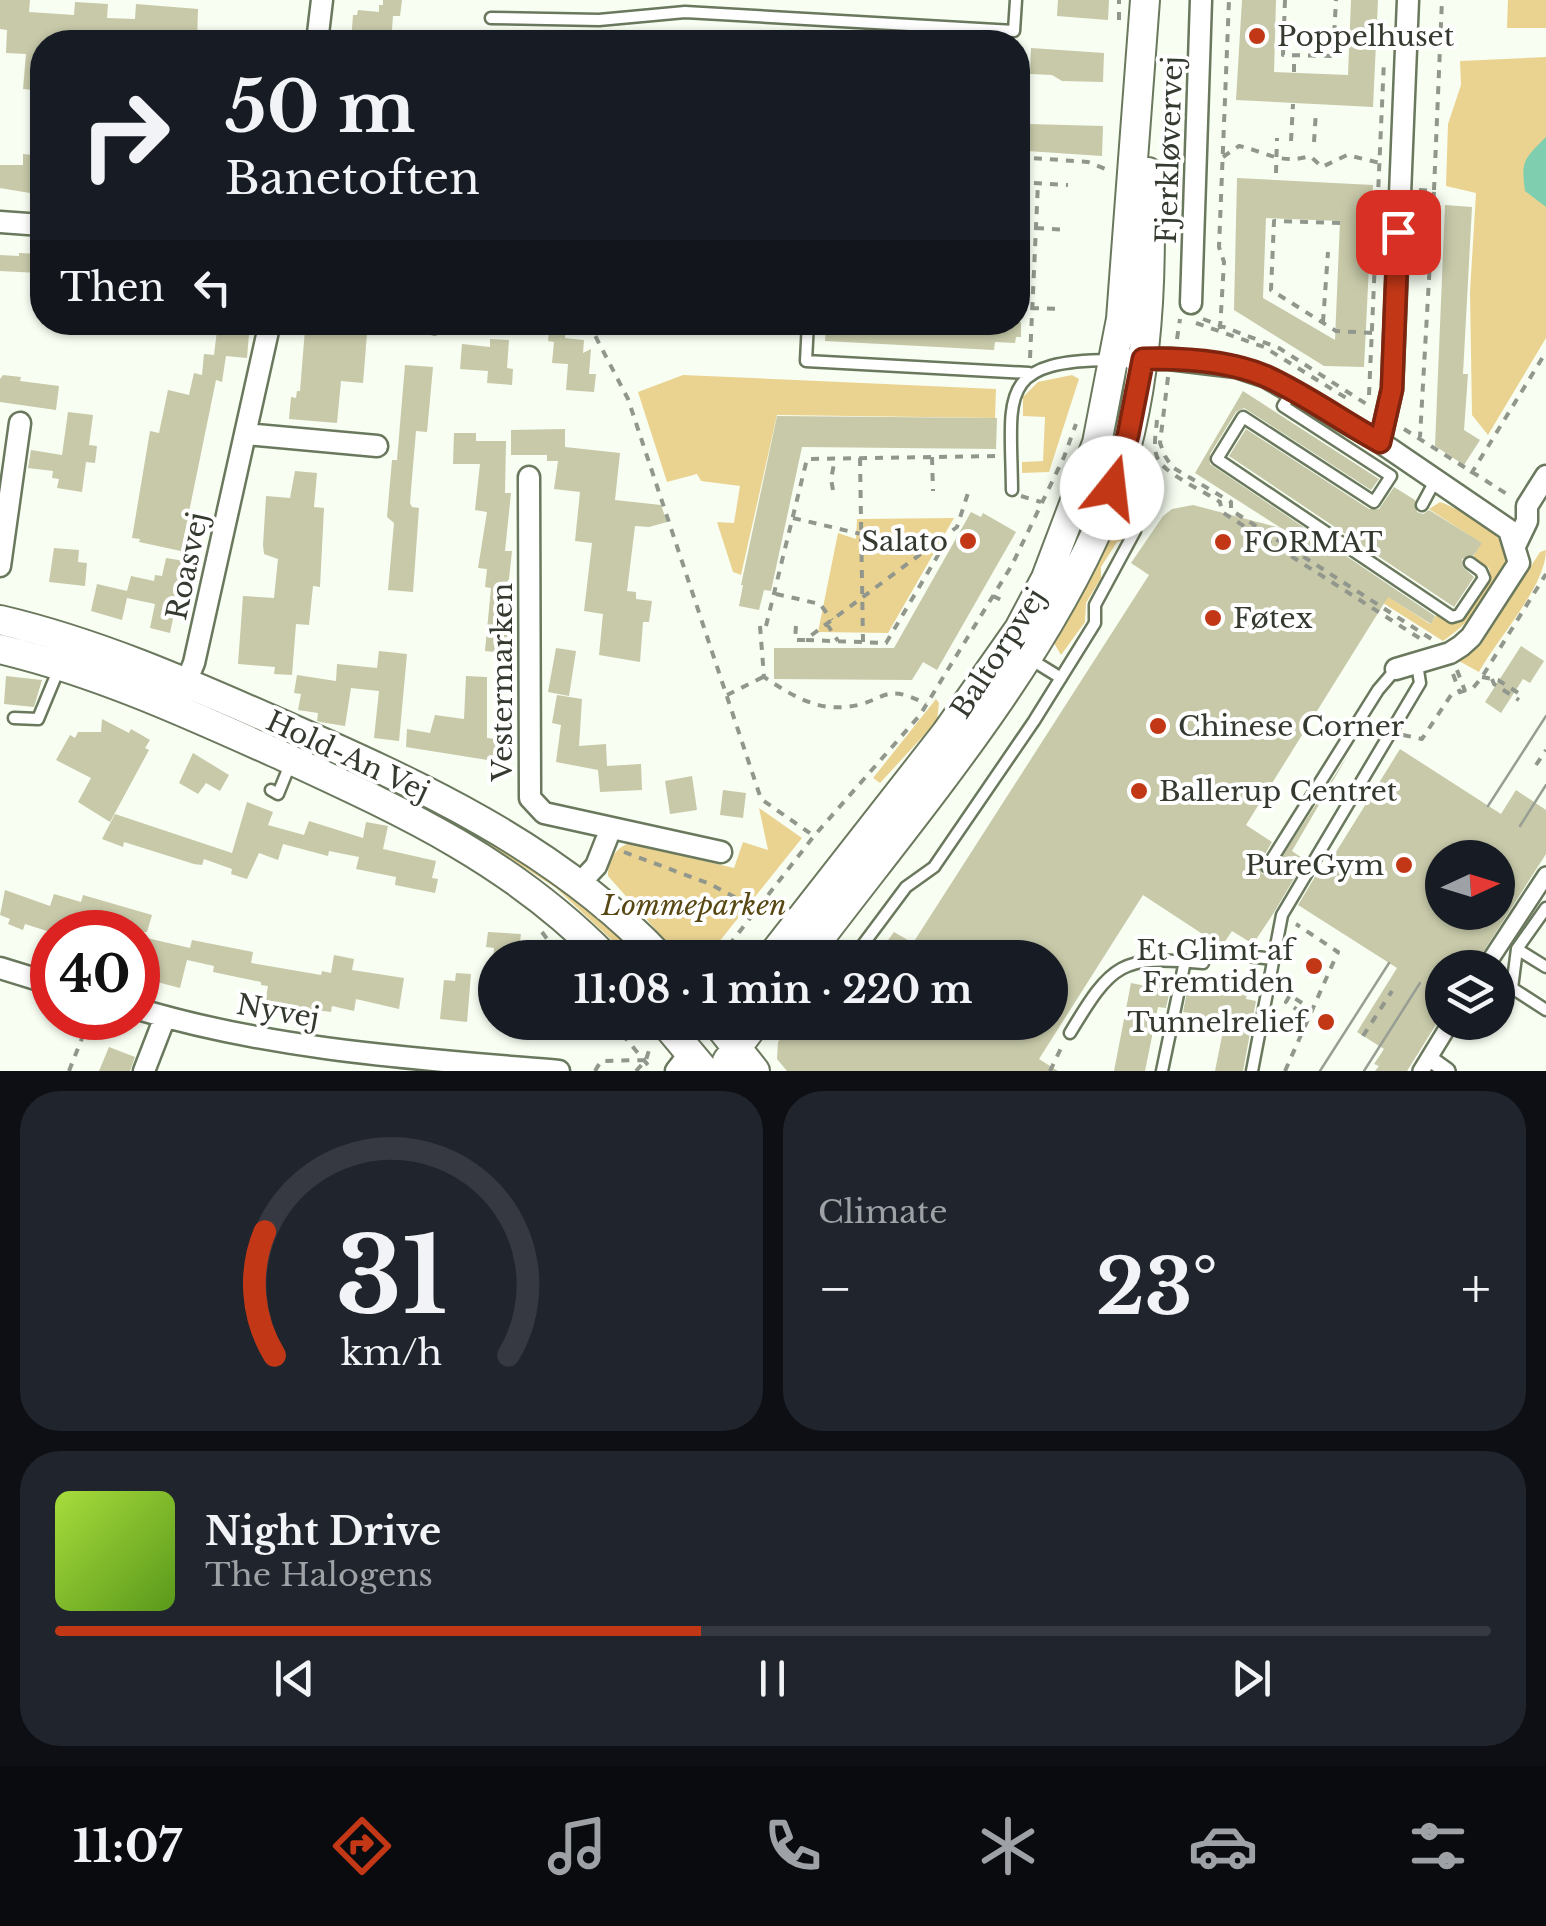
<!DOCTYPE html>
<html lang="en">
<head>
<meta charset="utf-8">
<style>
	body { margin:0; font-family:"Libre Baskerville",serif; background:#20242c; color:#f1f3f6; height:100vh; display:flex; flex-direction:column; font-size:38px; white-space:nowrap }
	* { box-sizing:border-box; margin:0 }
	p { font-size:32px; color:#9ea1a6 }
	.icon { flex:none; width:55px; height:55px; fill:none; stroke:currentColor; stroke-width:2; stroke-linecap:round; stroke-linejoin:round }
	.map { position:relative; height:1071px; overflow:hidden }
	.panel { display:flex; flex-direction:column; gap:20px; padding:20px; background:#0d0f14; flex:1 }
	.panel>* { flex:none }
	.hud { position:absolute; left:30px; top:30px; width:1000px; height:305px; border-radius:40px; box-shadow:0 2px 8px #0004; background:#171b24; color:#f1f3f6; overflow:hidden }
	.needle { width:65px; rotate:86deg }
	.tools { position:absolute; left:1425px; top:840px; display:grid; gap:20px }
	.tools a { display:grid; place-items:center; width:90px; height:90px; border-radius:50%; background:#171b24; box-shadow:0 2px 8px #0004; font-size:50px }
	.speed { position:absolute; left:30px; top:910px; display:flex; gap:20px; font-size:50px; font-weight:700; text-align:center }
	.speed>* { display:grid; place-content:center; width:130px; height:130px; border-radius:50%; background:#171b24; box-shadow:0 2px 8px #0004; line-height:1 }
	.speed .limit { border:15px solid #d22; background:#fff; color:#111 }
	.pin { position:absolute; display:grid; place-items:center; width:85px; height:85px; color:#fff; margin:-42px; border-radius:20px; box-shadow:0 5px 15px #0006 }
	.me { position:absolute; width:110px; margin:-55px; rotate:16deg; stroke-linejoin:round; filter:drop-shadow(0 0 8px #0008) }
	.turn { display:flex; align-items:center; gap:35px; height:210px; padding:0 30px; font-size:45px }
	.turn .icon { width:130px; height:130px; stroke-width:2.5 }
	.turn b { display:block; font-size:70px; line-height:85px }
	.then { display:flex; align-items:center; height:95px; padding:0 30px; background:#0003; gap:20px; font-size:38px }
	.big { font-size:75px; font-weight:700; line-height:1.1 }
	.panel .tile { flex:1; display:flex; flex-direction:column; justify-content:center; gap:15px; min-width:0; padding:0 35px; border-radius:40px; background:#20242c }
	.panel .dial { align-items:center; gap:0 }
	.dial svg { height:260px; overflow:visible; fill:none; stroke:#363941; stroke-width:7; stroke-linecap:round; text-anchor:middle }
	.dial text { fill:#f1f3f6; stroke:none }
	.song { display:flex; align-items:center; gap:30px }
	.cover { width:120px; height:120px; border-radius:15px; background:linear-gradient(135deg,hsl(80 70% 55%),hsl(90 70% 35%)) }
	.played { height:10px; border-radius:5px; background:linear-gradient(90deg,#c23817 45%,#363941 45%) }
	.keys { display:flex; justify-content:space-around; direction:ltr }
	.heat { display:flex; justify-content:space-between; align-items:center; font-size:55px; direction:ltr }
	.panel .tiles { flex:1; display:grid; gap:20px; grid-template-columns:1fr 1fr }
	.tile:last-child { grid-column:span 2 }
	.trip { position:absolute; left:478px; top:940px; width:590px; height:100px; border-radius:50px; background:#171b24; box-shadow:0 2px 8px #0004; font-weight:700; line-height:100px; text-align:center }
	.menu { display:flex; height:160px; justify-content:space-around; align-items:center; background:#090b0e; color:#9ea1a6 }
	.menu .icon { width:70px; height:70px }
	.menu .active { color:#c23817 }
	.menu b { font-size:45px; color:#f1f3f6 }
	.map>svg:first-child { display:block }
</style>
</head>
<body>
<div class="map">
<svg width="1546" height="1071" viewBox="0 0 1546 1071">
	<rect width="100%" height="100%" fill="#f8fef2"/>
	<path fill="#ead391" d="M1508,0H1546V28H1507Z
		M1546,57V338L1488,435L1472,415L1470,292L1476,193L1446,186L1448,124L1461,85L1460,61Z
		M683,375L996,389L995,418L777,415L741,575L733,572L717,522L734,523L740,486L701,481L697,474L667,482L638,392Z
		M1072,375L1079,379L1049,472L1022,473V462L1043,461L1045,417L1023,416V397L1038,382Z
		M1440,502C1462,510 1502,530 1506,554C1511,583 1464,627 1443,641L1383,603L1387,596L1430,624L1437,614L1457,623L1463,621L1491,578L1489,568L1473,557L1481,543L1429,509Z
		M954,518L888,633L818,632L838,533L856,539L857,519Z
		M1114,527L1126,530L1125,540L1117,542L1101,567V578L1086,603L1085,622L1061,655L1054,643Z
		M1546,550C1546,586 1497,639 1479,672L1459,661L1480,646L1540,552Z
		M936,699L939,703L937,721L880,783L873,778Z
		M218,708L424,804L535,866L646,957H630L556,888L508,857L216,715Z
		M759,808L802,838L707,957H680L608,876C607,862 615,848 629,843L734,868L743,842L768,850Z"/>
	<path fill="#7fceb0" d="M1546,137V207L1525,191C1521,161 1523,160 1546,137Z"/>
	<path fill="#c7c9a9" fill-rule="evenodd" d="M0,0H30L29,12L74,15L75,2L108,4L107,18L135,19L136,4L198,9L197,42H42V91L23,89L26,54L6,53L7,30L0,29Z
		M383,0H402L400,16H393L391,42H351L353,15H357L358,10L379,12V5H383Z
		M1058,0H1109L1108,20L1057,16Z
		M1242,0H1276L1274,72L1348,75L1351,0H1378L1373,107L1236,100Z
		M1031,48L1104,53L1103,82L1062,81L1052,75L1030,74Z
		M1028,124L1103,126L1102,156L1027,151Z
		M23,154L42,156V195L0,188V165H23Z
		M1237,178L1373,185L1364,367L1324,366L1234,310ZM1266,218L1340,221L1335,340L1263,298Z
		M1445,205L1472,207L1463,374H1468L1464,430L1480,440L1464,465L1435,446Z
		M19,253L40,254L39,273L0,271V255L19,256Z
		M218,322H250L247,358L226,356L222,382L216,380L181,551L139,542L140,539L132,538L150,431L159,433L168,390L189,395L194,373L202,375L204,354L214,355Z
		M550,322H566L565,338L584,340L583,353L591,349L589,374H596L594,392L566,390L568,364L552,363L554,342L548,341Z
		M826,322H1021V337H1016L1015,343L995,342L994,350L825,341Z
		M305,329L367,334L363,383L341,381L337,423L289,419L291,397L296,398L297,391H300Z
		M490,339L509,340L507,368L513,369L512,385L487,383L488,371L460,369L462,344L490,347Z
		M405,365L433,367L427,432L416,431L412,478L410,503L412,507L419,508L413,592L388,590L394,523L387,517L392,460H397Z
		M3,375L21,377L20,381L59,386L56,410L0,402V379Z
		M1243,391L1379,479L1371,490L1244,408L1236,412L1210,454V464L1435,616L1431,624L1388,597L1246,825L1272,842L1258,866L1262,874L1270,875L1348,755L1292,851L1305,860L1273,914L1253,944L1232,931L1224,943L1201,933L1143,895L1039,1059L1058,1071H787L777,1059L778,1042L793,1022H1050V958H875L894,932L913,943L1149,575L1131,563L1163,516L1172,509L1193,505L1281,528L1195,473Z
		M68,412L93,415L89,445L97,446L95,463L86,462L82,492L57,488L59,479L52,478L53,471L28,468L31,450L62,455Z
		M777,416L997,418L996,449L802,447L771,591L764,590L759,610L739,606L743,585H741Z
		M565,429V447L620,453L615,500L661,505L667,522L649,527L635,526L627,591L636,592V599L652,601L649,622H643L640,662L599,655L603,614L584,611L592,543L575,541L580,492L554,489L558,461H547V455H511V430Z
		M1246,429L1369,509H1379L1394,487L1415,500L1417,512L1423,514L1429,510L1482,543L1474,555L1462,559L1463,567L1474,577L1454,607L1229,456Z
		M454,433H476V441H506L505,493H511L505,551H512L506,607L511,608L505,653L485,651L491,588L485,587L487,569L478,568L487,512L475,510L480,464H453Z
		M295,471L317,473L314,507L324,508L320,587L313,586L309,625L296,624L292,675L274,674L275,667L238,664L243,596L274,598L278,559L264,554L263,545L266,496L290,498Z
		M971,512L981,517L983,513L1016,532L937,670L923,662L912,680L774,679V648H894Z
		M54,548L79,550L78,562L87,563L85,586L49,582Z
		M166,558L185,561L170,633L150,628L155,604L127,598L122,620L91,611L97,584L127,591L131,576L154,581L155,575L162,576Z
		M1521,646L1544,661L1530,683L1523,679L1501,713L1485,702Z
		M556,648L576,651L569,696L548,692Z
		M379,651L407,654L399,741L374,738L379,691L351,688L345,726L320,722L317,721L318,713L298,710L301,694L294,693L297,675L336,681L337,664L377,668Z
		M6,676L42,680L34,707L4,704Z
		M466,676L487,677V738L506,740L505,755L501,754L500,762L406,747L407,729L430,733L435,715L464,719Z
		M557,695L582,699L579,746L606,744L607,766L641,764L642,790L600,792L598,770L556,762L561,725L552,723Z
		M102,719L129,733L131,729L150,740L145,748L149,750L110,822L78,802L91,778L56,760L70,735L75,738L78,732H101Z
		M1400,749L1501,814L1516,790L1546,810V854L1473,968H1442V1015L1407,1071H1375L1379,1066L1374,1064L1384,1049L1357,1032L1397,968L1298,905L1319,870L1323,873ZM1442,858H1498V912H1442Z
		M193,753L229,775L220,791L206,783L198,794L179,783Z
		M692,776L697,810L670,814L665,781Z
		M723,790L746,793L743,818L720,815Z
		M247,802L273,812L268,825L304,835L309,821L363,838L366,822L388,826L383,849L436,861L432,878L438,879L435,893L395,885L396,877L356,869L359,857L329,851L328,856L283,844L278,860L259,853L247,879L231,874L232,869L204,859L202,865L194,864L124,842L123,847L102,839L115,814L232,853Z
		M5,890L50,906L54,894L81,902L83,895L152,915L147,932H50L25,924L23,930L8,924L10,919L0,915Z
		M488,932L521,934L518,958H493L494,948L486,947Z
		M138,936L190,948L180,988L138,977Z
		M192,940L253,952L251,963L321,975L322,971L331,973L334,955L354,959L352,970L404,978L399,1009L356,999L354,1011L332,1006L331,1012L265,1003L268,986L261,985V982L213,972L214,966L187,960Z
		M1149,972L1173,976L1166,1008L1158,1007L1145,1071H1114L1131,983L1146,986Z
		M456,973L471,974L467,1022L440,1019L444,980L455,981Z
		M1190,977L1233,985L1232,991L1247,994L1246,999L1256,1001L1243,1071H1215L1224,1026L1196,1021L1198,1014L1183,1012Z
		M109,1047L135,1057L130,1071H99Z"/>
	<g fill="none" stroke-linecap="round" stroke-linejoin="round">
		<g stroke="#6a785d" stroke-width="15">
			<path id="service" d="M491,18L599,20L685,12L1014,31L1016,0
				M808,322L806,361L1029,373
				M1292,392L1283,406L1391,476L1374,502L1243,417L1217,459L1452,617L1459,615L1484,578L1481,571L1470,563
				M1012,490C1011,396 996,361 1109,360
				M1422,505L1436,479
				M1027,657L1061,678
				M14,718L38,719L60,666
				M271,790L278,794L291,762
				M1267,867L1378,690L1396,669
				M1546,908L1517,949L1512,988L1546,1010
				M1517,949L1546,967
				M853,958L906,887L934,867L1034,721L1095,623V605L1135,531L1129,525L1105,514
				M1070,1033C1112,963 1121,955 1203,963L1206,951L1273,959
				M1162,1071L1185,961
				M1252,1071L1282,915L1420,683L1417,664"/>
		</g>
		<g stroke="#6a785d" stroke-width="20">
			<path id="pedestrian" d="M1485,968L1546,875
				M1429,1058L1447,1071
				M1421,1071L1451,1022"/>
		</g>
		<g stroke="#6a785d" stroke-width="25">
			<path id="minor" d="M317,42L322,0
				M0,222L42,225
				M1191,303L1201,0
				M431,322L435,323
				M1132,359H1169L1236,367L1266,377L1380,442L1509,530L1519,563L1471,637L1461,646L1450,653L1396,669
				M245,434L377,446
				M1380,442L1392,389L1408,0
				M529,477L530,798L544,813L721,852
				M1515,546L1527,521V506L1546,476
				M0,566L20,423
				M181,694L194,663L270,322
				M580,883L596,866L611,828
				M0,968L52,984
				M138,1009C274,1050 418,1059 559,1071
				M144,1071L165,1017
				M676,1071L690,1053"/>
		</g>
		<g stroke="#6a785d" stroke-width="32">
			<path id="tertiary" d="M0,620C98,643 188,683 279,723C417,784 556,846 661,958
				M0,649C97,672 187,713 278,754C401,811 509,859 606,958
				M770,958L946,733L1019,629L1046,578L1097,443L1121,319L1145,0
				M805,958C907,822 1037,673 1103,517C1147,413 1154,283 1148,172
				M664,1022L705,1071
				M716,1022L755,1071
				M727,1061L756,1022"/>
		</g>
		<path stroke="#91978c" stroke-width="4" stroke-dasharray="8 8" stroke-linecap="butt" d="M1285,0L1283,55L1333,56L1336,0
			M1119,20V0
			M1294,72V55
			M1018,125L1019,157
			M1291,141L1293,104
			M1314,142L1316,111
			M1018,157L1088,162L1108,170V173
			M1223,157L1239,146C1267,152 1280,165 1310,156L1322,167L1347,155L1380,163
			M1276,173L1277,138
			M1018,182L1068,185
			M1419,190L1434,191L1420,437
			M1434,190L1442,0
			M1340,223L1274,221L1271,290L1336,331L1372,333
			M1036,228L1066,230
			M1031,308L1061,309
			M1203,319L1279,348L1371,407
			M588,322L628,399L761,799L814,836
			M1323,322L1328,252
			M1196,323L1264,347L1351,401
			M1220,329L1224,262L1219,247L1229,0
			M1177,339L1180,319
			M1030,358L1038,183
			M1168,377L1160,443L1165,456L1172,467L1231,502V510L1433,640
			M1369,395L1384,60
			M1157,420C1156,433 1152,450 1159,461C1168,475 1205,492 1220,502L1222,512L1424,641
			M1404,429L1510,496
			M932,457L933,491
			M860,458L863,642
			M1471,474L1546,352
			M833,490L831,479L835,459
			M1021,496L1041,502
			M793,518L861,534
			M776,594L820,604L832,620
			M993,596L1003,601
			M827,624L838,641
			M760,626L764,677C788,693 814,710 844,707C886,704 881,680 926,704
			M766,626L807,459L995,456
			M796,626L795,640H805L957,527L969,490
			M806,640L886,643L950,535
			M1457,670L1465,691
			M1453,674L1460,693
			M1482,677L1498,680L1523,696
			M1492,679L1494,684L1519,700
			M727,695L763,677
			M1403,735L1422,739L1451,695L1473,688L1482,677L1546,574
			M1536,765L1546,750
			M624,852L710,884L757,909
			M542,932L561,958
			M719,958L814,836L920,715L1012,565L1064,457L1076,424
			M1302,1003L1290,995L1286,1002L1308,1017
			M612,1022L653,1071
			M1363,1036L1392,991
			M69,1071L90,1018
			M595,1071L601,1061L646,1060
			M636,1071L646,1060L650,1047
			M1050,1071L1063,1044
			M1285,1071L1338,952L1296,924"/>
		<use href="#service" stroke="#fff" stroke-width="10"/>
		<use href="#pedestrian" stroke="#fff" stroke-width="15"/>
		<use href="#minor" stroke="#fff" stroke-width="20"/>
		<use href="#tertiary" stroke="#fff" stroke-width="28"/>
		<path stroke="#989e93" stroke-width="2.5" d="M1488,806L1546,716
			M1520,826L1546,785
			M1320,1071L1389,963
			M1364,1071L1420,983"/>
	</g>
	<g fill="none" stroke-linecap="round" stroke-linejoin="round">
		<g stroke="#7e240f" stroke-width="25">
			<path id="route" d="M1112,488L1128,435L1143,359C1182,358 1229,361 1265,376C1305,394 1342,421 1380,442L1392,389L1398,232"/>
		</g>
		<use href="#route" stroke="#c23817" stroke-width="18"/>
	</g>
	<g fill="#c23817" stroke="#fff" stroke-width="4">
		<circle cx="1257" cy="36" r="10"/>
		<circle cx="968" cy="541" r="10"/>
		<circle cx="1223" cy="542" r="10"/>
		<circle cx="1213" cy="618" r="10"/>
		<circle cx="1158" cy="726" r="10"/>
		<circle cx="1139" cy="791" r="10"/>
		<circle cx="1404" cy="865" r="10"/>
		<circle cx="1314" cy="966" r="10"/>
		<circle cx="1326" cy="1022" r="10"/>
	</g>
	<g text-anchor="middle" stroke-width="8" stroke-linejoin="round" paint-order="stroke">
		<g font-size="28" fill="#343a2f" stroke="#fff" text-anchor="start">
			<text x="1277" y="46">Poppelhuset</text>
			<text x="948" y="551" text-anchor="end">Salato</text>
			<text x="1243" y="552">FORMAT</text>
			<text x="1233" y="628">Føtex</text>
			<text x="1178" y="736">Chinese Corner</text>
			<text x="1159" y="801">Ballerup Centret</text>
			<text x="1384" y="875" text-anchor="end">PureGym</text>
			<text x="1294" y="960" text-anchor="end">Et Glimt af<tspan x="1294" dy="32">Fremtiden</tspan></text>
			<text x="1306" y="1032" text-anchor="end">Tunnelrelief</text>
		</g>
		<g font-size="28" fill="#343a2f" stroke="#fff">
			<text transform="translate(1169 150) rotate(-88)" y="10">Fjerkløvervej</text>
			<text transform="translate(187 566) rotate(-78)" y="10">Roasvej</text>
			<text transform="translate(998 653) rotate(-57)" y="10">Baltorpvej</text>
			<text transform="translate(502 682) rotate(-90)" y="10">Vestermarken</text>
			<text transform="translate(348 756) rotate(25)" y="10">Hold-An Vej</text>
			<text transform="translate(278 1011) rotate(10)" y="10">Nyvej</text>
		</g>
		<g font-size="28" font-style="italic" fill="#574713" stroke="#fff">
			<text x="694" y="915">Lommeparken</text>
		</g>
	</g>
</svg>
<div class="tools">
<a><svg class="needle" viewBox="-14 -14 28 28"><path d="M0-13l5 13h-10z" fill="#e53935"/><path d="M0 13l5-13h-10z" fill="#9ea1a6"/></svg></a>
<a><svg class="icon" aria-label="layers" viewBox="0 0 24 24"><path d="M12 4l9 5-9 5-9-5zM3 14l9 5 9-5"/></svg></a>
</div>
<div class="speed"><div class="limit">40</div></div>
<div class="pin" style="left:1398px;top:232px;background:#d93025"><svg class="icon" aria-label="arrive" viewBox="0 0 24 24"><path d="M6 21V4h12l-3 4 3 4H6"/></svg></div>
<svg class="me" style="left:1112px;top:488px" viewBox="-20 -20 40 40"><circle r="19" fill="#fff"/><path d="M0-13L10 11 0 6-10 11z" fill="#c23817"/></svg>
<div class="trip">11:08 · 1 min · 220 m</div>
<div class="hud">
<div class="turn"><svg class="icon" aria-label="right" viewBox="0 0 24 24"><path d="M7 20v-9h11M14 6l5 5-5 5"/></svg><div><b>50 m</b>Banetoften</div></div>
<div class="then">Then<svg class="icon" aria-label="left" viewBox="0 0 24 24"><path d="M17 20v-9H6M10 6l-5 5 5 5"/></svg></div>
</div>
</div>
<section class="panel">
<div class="tiles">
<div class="tile dial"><svg viewBox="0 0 100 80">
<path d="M14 69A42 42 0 1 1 86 69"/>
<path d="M14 69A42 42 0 0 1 11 31" stroke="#c23817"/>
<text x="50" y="56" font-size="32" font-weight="700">31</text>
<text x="50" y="72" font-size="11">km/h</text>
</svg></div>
<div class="tile"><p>Climate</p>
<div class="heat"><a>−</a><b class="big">23°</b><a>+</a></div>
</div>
<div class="tile">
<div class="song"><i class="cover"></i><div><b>Night Drive</b><p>The Halogens</p></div></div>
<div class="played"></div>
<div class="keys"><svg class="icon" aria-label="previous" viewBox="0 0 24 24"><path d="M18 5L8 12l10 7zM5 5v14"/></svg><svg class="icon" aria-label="pause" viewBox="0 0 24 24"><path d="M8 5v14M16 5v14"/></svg><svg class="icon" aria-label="next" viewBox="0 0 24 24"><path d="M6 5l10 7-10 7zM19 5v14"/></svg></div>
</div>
</div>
</section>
<nav class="menu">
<b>11:07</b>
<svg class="icon active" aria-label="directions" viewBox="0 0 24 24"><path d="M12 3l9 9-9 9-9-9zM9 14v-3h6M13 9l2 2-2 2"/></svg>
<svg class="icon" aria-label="music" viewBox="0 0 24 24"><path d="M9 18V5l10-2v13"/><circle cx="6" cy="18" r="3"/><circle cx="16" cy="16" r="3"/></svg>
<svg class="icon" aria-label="phone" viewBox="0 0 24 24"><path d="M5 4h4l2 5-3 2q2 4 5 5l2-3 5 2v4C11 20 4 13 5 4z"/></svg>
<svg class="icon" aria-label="climate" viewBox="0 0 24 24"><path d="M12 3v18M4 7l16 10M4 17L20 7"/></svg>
<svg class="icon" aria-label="car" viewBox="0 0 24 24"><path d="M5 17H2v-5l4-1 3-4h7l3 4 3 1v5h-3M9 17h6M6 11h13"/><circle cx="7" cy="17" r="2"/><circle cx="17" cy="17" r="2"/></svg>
<svg class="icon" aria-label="filters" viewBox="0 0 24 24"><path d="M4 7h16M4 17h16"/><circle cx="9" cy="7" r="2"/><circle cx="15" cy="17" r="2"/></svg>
</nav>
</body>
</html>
